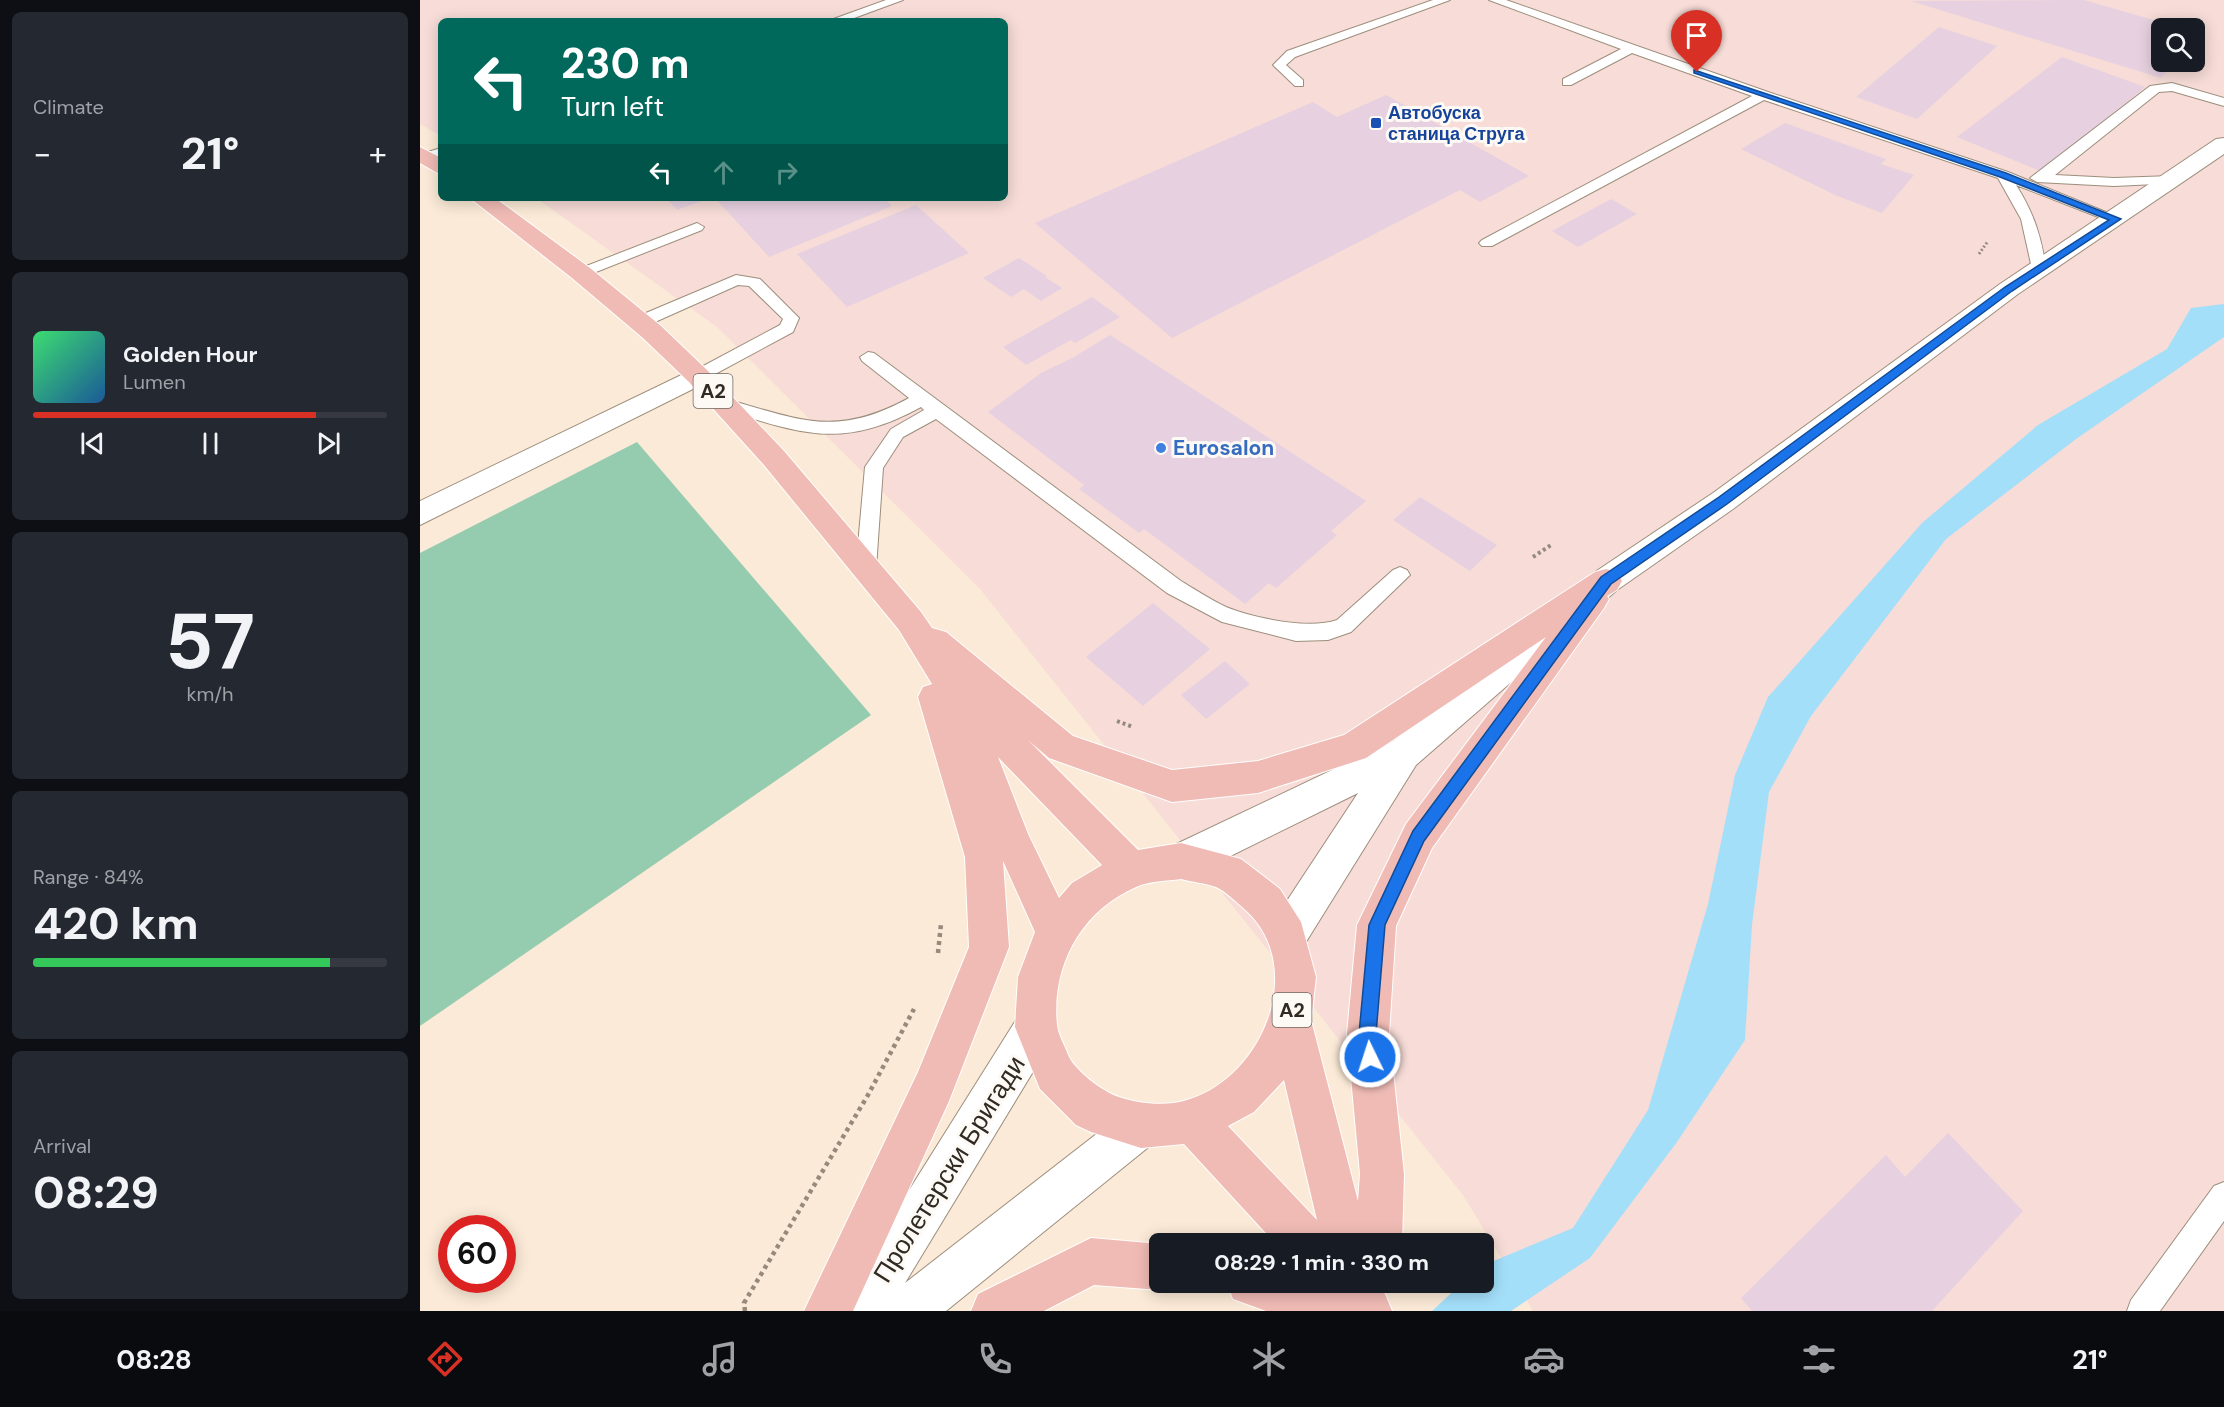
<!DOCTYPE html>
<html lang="en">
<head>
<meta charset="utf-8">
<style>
	body { margin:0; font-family:"DM Sans",sans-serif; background:#242831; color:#f1f3f6; height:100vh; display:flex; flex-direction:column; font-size:22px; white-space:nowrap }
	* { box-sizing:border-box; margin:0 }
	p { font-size:20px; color:#9ea1a6 }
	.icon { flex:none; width:33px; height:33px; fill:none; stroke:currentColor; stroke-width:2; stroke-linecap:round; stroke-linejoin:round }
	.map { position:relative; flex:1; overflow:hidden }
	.drawer { display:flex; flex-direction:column; gap:12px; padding:12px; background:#0d0f14; width:420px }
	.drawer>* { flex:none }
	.top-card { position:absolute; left:18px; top:18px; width:570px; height:183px; border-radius:9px; box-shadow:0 3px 15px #0003; background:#00695c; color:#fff; overflow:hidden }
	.tools { position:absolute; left:1731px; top:18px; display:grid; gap:12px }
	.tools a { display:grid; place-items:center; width:54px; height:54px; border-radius:9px; background:#171b24; box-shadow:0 3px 15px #0003; font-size:30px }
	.speed { position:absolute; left:18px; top:1215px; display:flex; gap:12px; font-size:30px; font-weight:700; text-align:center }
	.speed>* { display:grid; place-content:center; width:78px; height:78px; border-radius:50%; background:#171b24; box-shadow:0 3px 15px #0003; line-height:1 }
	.speed .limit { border:9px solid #d22; background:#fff; color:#111 }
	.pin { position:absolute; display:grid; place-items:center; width:51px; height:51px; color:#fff; margin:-62px -26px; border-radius:50% 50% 50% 0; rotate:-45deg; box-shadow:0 0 6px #0007 }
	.pin .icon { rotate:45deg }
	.me { position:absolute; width:66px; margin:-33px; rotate:356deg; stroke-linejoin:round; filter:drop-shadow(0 0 4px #0008) }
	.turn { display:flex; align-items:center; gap:21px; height:126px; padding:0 24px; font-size:27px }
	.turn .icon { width:78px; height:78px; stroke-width:2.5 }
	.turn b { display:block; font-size:42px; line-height:51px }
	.lanes { display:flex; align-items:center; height:57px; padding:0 24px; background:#0003; justify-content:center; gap:30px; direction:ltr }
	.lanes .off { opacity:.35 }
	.big { font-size:45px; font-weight:700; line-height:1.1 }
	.drawer .card { flex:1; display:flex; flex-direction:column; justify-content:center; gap:9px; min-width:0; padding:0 21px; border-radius:9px; background:#242831 }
	.drawer .dial { align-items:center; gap:0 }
	.dial b { font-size:78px; line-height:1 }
	.song { display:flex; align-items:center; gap:18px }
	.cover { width:72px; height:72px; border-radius:9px; background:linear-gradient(135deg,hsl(140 70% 55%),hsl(210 70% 35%)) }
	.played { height:6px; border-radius:3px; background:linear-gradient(90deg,#d93025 80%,#363941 80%) }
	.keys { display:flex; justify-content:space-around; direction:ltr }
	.heat { display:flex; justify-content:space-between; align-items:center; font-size:33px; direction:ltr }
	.charge { height:9px; border-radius:4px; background:linear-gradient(90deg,#34c759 84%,#363941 0) }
	.trip { position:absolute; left:729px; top:1233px; width:345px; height:60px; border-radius:9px; background:#171b24; box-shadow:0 3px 15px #0003; font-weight:700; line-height:60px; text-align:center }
	.menu { display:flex; height:96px; justify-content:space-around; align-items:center; background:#090b0e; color:#9ea1a6 }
	.menu .icon { width:42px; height:42px }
	.menu .active { color:#d93025 }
	.menu b { font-size:27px; color:#f1f3f6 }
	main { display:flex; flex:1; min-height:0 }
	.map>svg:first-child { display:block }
</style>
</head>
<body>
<main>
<section class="drawer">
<div class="card"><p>Climate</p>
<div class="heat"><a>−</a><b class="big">21°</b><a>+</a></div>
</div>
<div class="card">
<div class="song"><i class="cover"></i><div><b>Golden Hour</b><p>Lumen</p></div></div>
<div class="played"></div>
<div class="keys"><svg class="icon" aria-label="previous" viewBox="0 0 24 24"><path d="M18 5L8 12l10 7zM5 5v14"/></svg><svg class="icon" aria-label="pause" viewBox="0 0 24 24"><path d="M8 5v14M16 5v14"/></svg><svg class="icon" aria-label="next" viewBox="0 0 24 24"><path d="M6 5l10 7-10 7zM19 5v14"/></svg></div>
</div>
<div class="card dial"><b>57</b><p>km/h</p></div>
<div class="card"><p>Range · 84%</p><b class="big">420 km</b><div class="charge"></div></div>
<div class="card"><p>Arrival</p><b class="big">08:29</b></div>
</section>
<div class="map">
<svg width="1804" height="1311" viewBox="0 0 1804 1311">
	<rect width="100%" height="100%" fill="#fbead7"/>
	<path fill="#f7dcd7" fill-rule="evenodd" d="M0,0H1804V1311H1113L1043,1195L560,589L297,327L116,198H585V21H21V136L0,124ZM1742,28H1774V62H1742Z"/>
	<path fill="#95cbae" d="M217,442L451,715L0,1026V553Z"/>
	<path fill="#a4dffa" d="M1804,304V337L1656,439L1526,539L1391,716L1349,792L1332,925L1325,1040L1257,1142L1170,1258L1091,1311H1012L1042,1283L1064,1282V1265L1153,1228L1228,1110L1288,904L1315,775L1348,697L1502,523L1618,425L1747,349L1771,308Z"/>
	<path fill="#e7d1e0" d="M1664,0L1761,28H1742V62H1755L1741,78L1491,1Z
		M1519,27L1577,46L1497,119L1436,97Z
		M1642,57L1725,87L1625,173L1537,137Z
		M966,95L1109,176L1060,202L1040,190L752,338L615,223L893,102L917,117Z
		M1365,123L1466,159L1461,164L1494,175L1462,213L1415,195L1321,149Z
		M246,198H289L257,210Z
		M295,198H463L472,206L349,257Z
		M1191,199L1217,214L1158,247L1132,231Z
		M496,205L549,253L427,307L377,254Z
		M599,258L627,276L625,277L642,288L621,301L604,289L591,297L563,278Z
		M672,297L700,317L655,343L651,340L606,365L583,347Z
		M690,335L946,501L911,531L917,535L856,588L849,583L825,604L724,529L719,533L659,489L664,485L568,412L621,373L654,357Z
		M1000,497L1077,545L1050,571L973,520Z
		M733,603L790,649L723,706L666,657Z
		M805,661L830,684L786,719L761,695Z
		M1528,1133L1603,1211L1512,1311H1332L1321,1298L1466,1155L1485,1177Z"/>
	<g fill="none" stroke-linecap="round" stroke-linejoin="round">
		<g stroke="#9d8e7c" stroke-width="2">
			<path id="service" d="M466,0H483L426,21H408Z
				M1013,0H1030L875,57L866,65L883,80V86H875L853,65L867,51Z
				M1069,0H1086L1348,92L1588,172L1703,219L1701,222H1691L1596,185C1614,213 1622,238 1626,270L1623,273H1613L1601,219L1578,178L1344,100L1072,246H1062L1059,243L1062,240L1332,96L1212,53L1151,85H1143V79L1201,49Z
				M1752,83L1804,98V106L1752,91L1739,92L1635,175L1694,178L1753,176L1760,180L1758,183L1694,186L1617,182L1610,178L1730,86Z
				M21,148V157L6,161L0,158L1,154Z
				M277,223L284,227L282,230L166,276L161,278L153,273L156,270Z
				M316,275L340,279L379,318L373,332L284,380H272L270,376L272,372L360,325L363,319L329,286L318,285L226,326H214L212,322L214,318Z
				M448,352L454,353L761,581C776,590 791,600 806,607C833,618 889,630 917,620L973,570L980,567L987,570L990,575L931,632L908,640L876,641L802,622L747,593L516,419L483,437L463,468L456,568L453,573L446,576L439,573L436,568L445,467L471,429L504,410L501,407C420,451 382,433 300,409L297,405L306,399C381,420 416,438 489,398L442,361L440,357Z
				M1804,1182V1221L1740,1311H1707L1711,1300L1794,1186Z"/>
		</g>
		<g stroke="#9d8e7c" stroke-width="2">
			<path id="minor" d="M278,367L287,370L291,376L287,382L0,525V501Z"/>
		</g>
		<g stroke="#9d8e7c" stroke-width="2">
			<path id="tertiary" d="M616,1006L631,1012L637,1027L631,1042L485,1283L706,1111L721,1104L736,1111L743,1126L736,1141L526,1311H417L424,1294L601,1012Z"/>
		</g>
		<g stroke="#9d8e7c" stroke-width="2">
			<path id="secondary" d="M1804,138V154L1598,294L1313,509L1197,590L996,765L881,950L867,956L853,950L847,936L853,922L938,793L774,874L761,879L748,874L742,861L748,848L973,741L1175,572L1293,493L1580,284L1796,139Z"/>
		</g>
		<g stroke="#fff" stroke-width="2">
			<path id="primary" d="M0,147L21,158V175L0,163Z
				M50,198H75L170,268L241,326L287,370L364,451L501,612L512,628L526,632L653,736L752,770L838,761L924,735L1175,572L1186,569L1197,572L1202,581L1197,590L1187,596L1189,599L1184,608L1012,848L976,926L969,1034L984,1174L982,1244H856L764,1144L721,1148L671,1132L656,1125L620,1089L595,1027L598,977L615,932L583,861L589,947L529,1101L433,1311H384L498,1072L549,947L545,857L498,697L503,687L512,684L479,630L344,465L269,382L223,338L152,278ZM1126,637L986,824L937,925L927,1034L940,1174L938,1201L891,1020L896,977L881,922L860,889L821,859L761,843L718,850L608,740L629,758L752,802L838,793L946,758ZM578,757L682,865L652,883L639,898L608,834ZM761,879C772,882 785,883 796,887C805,891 814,900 821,906C890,962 845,1075 770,1099C748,1107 720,1104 699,1097C683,1092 655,1071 648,1055C645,1046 638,1035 637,1025C631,966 661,911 716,887C729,881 747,881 761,879ZM864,1080L897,1220L808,1126L834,1112Z
				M671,1238L740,1244V1282L757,1284L740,1290L674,1285L624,1311H551L558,1294Z
				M807,1282H956L965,1294L972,1311H846L813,1299Z"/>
		</g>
		<path stroke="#968a7d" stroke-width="3" stroke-dasharray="2 2" stroke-linecap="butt" d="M1559,254L1568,241"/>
		<path stroke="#968a7d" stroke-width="4" stroke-dasharray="3 3" stroke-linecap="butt" d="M1113,557L1131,545
			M697,721L713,727"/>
		<path stroke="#968a7d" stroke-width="4.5" stroke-dasharray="4 4" stroke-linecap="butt" d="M518,953L521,924
			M325,1311L324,1303L448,1095L494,1009"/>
		<use href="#service" fill="#fff" fill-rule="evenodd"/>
		<use href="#minor" fill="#fff" fill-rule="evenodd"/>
		<use href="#tertiary" fill="#fff" fill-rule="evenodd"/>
		<use href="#secondary" fill="#fff" fill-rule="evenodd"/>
		<use href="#primary" fill="#f0bbb5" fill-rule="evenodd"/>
	</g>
	<path fill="#1a73e8" stroke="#114b97" stroke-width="1.5" d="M1274,70L1586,173L1701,219L1592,291L1307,504L1191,584L1004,841L965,925L956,1034L959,1057L956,1063L950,1066L944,1063L939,1034L949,925L993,831L1181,577L1299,497L1585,287L1689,220L1580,177L1274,73Z"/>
	<rect fill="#1a4fb4" stroke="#fdfaf6" stroke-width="2" x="950" y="117" width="12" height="12" rx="3"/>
	<circle fill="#3f7fe0" stroke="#fdfaf6" stroke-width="2" cx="741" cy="448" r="6"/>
	<g text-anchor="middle" stroke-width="6" stroke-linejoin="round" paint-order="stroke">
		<g font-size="18" font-weight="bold" fill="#164399" stroke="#fdfaf6" text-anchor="start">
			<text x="968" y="119">Автобуска<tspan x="968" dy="21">станица Струга</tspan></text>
		</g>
		<g fill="#fdfaf6" stroke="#6e6862" stroke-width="1.5">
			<rect x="273.5" y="374" width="39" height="34" rx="4.5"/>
			<rect x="852.5" y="993" width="39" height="34" rx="4.5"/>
		</g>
		<g font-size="20" font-weight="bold" fill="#302a23">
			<text x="293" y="398">A2</text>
			<text x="872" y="1017">A2</text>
		</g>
		<g font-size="21" font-weight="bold" fill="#366cbe" stroke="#fdfaf6" text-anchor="start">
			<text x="753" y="455">Eurosalon</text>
		</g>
		<g font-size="26" fill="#302a23" stroke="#fdfaf6">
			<text transform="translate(529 1169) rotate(-58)" y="9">Пролетерски Бригади</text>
		</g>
	</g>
</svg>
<div class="tools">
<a><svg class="icon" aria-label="search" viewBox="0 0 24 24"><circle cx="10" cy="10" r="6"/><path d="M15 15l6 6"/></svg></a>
</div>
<div class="speed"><div class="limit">60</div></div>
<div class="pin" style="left:1277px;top:72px;background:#d93025"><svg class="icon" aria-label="arrive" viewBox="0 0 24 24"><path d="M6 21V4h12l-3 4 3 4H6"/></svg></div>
<svg class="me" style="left:950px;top:1057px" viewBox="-20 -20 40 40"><circle r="17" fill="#1a73e8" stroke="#fff" stroke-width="3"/><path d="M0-11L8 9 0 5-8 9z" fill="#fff"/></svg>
<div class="trip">08:29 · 1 min · 330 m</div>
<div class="top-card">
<div class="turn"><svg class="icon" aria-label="left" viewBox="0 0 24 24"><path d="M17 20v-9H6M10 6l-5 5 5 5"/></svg><div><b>230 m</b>Turn left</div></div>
<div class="lanes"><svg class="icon" aria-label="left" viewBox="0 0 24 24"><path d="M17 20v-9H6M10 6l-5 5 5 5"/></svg><svg class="icon off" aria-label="ahead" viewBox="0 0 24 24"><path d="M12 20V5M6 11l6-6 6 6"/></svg><svg class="icon off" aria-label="right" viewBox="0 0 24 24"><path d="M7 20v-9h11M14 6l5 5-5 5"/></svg></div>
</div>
</div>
</main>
<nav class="menu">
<b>08:28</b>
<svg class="icon active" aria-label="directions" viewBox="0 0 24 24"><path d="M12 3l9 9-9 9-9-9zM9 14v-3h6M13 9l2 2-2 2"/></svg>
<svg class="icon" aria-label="music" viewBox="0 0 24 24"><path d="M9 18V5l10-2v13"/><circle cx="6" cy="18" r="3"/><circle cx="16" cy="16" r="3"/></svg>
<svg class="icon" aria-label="phone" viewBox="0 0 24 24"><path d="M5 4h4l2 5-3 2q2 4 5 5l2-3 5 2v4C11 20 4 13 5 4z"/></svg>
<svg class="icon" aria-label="climate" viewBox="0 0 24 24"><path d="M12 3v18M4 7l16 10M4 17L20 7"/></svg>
<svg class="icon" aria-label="car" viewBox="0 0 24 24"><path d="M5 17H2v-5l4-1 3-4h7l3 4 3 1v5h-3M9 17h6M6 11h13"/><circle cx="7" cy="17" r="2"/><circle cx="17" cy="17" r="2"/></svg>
<svg class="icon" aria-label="filters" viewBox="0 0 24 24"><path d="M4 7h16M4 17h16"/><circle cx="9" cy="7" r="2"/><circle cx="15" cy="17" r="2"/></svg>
<b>21°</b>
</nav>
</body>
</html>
